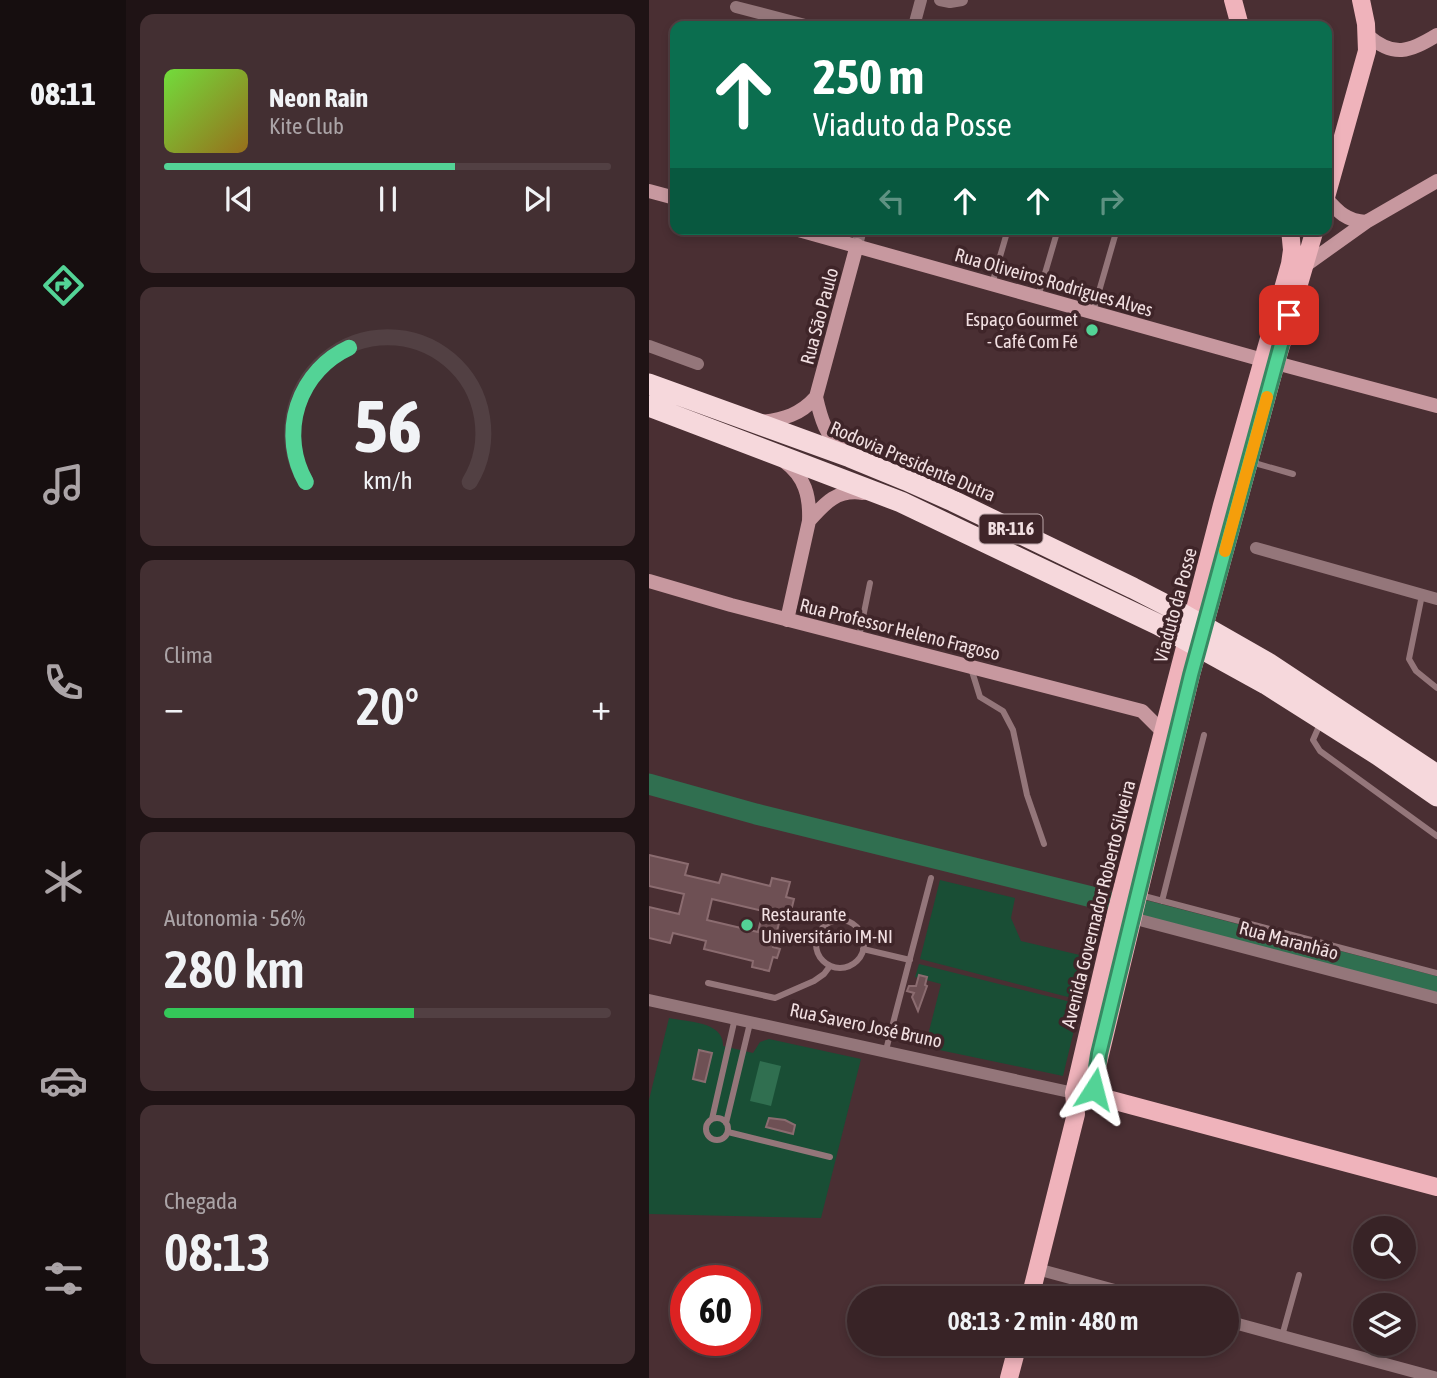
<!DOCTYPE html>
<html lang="pt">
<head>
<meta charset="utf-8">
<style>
	body { margin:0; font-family:"Asap Condensed",sans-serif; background:#432f32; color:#f1f3f6; height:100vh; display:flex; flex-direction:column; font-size:26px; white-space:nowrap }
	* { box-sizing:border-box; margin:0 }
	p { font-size:23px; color:#aba4a7 }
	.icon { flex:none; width:38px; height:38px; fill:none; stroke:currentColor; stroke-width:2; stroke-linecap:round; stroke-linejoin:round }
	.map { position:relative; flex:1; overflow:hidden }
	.drawer { display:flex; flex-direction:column; gap:14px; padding:14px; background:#1f1315; width:523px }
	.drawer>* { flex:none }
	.top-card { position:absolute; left:21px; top:21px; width:662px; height:214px; border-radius:14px; box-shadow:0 4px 10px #0003,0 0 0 2px #524043; background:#0b6e4f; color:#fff; overflow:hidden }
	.buttons { position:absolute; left:704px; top:1216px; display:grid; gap:14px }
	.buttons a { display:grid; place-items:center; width:63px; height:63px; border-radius:50%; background:#382326; box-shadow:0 4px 10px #0003,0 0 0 2px #524043; font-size:35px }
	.speed { position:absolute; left:21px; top:1265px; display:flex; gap:14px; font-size:35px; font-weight:700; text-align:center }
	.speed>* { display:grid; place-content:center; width:91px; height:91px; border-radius:50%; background:#382326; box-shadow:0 4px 10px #0003,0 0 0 2px #524043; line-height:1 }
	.speed .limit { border:10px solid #d22; background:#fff; color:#111 }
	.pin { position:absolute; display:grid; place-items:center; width:60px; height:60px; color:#fff; margin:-30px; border-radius:14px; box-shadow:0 4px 10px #0006 }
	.me { position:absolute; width:77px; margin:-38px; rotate:9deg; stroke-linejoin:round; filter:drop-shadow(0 0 5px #0008) }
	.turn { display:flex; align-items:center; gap:24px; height:147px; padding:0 28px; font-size:32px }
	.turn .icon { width:91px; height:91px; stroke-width:2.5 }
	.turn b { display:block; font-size:49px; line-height:60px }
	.lanes { display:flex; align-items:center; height:66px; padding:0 28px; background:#0003; justify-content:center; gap:35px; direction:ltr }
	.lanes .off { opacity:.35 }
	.big { font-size:52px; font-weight:600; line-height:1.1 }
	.drawer .widget { flex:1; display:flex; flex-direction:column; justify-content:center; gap:10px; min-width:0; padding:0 24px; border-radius:14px; background:#432f32 }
	.drawer .dial { align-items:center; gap:0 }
	.dial svg { height:182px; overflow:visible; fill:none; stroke:#524043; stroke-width:7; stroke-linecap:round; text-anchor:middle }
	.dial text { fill:#f1f3f6; stroke:none }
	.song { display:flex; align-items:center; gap:21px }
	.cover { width:84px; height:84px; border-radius:10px; background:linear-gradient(135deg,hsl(100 70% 55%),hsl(40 70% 35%)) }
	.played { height:7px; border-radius:4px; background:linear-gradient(90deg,#53d396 65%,#524043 65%) }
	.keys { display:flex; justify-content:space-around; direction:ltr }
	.heat { display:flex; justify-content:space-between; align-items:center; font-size:38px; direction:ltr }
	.charge { height:10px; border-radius:5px; background:linear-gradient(90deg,#34c759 56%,#524043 0) }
	.trip { position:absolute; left:198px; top:1286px; width:392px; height:70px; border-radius:35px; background:#382326; box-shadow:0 4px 10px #0003,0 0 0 2px #524043; font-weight:600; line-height:70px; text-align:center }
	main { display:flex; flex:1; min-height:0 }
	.tabs { display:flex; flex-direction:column; width:126px; justify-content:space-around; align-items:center; background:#160e0f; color:#aba4a7 }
	.tabs .icon { width:49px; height:49px }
	.tabs .on { color:#53d396 }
	.tabs b { font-size:32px; color:#f1f3f6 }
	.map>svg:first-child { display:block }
</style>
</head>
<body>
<main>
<nav class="tabs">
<b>08:11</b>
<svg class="icon on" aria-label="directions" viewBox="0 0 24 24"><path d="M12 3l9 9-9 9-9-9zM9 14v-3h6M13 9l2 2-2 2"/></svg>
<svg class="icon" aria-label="music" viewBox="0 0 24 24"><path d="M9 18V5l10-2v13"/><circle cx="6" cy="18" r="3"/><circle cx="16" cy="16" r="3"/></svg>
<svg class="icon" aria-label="phone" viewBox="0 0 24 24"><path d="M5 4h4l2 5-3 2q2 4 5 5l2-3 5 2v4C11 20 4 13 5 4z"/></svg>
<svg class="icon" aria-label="climate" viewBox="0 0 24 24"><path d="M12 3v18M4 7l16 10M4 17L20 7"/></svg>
<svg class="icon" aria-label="car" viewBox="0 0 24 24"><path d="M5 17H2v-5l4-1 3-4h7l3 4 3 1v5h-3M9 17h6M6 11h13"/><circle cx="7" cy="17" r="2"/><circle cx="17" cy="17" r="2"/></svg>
<svg class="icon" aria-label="filters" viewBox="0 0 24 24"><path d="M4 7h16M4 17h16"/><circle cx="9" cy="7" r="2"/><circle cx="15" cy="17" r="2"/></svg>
</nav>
<section class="drawer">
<div class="widget">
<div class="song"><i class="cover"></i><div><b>Neon Rain</b><p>Kite Club</p></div></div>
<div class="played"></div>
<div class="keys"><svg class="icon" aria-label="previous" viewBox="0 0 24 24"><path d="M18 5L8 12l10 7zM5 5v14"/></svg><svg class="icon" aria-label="pause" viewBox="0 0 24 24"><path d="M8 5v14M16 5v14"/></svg><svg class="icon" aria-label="next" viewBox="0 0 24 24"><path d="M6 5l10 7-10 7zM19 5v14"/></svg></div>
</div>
<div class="widget dial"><svg viewBox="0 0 100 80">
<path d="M14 69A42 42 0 1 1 86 69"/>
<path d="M14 69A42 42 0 0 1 33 10" stroke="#53d396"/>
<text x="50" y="56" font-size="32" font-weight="700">56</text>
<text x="50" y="72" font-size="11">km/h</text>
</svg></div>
<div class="widget"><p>Clima</p>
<div class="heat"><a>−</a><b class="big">20°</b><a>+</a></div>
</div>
<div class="widget"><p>Autonomia · 56%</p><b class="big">280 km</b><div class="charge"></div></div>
<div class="widget"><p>Chegada</p><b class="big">08:13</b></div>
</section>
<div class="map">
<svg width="788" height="1378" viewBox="0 0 788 1378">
	<rect width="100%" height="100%" fill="#4a2f33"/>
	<path fill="#194e35" d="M291,880L366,898L362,918L372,941L439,957L435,979L426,985L423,998L271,959Z
		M270,964L422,1002L419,1013L426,1026L414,1076L276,1047L292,984L266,977Z
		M20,1018C38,1022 75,1021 74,1046L104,1053L111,1042L120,1039L212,1059L172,1218L0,1214V1100Z"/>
	<path fill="#306f50" d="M111,1061L132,1066L122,1106L101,1101Z"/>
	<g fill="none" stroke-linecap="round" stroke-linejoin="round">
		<path stroke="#306f50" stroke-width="21" d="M0,784L107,814L455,900
			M497,911L788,987"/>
	</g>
	<path fill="#6e5054" stroke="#8b6c70" stroke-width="2" fill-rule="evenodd" d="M0,855L39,864L36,875L70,883L73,874L121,886L123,878L141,882L137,897L145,899L142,911L135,909L130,923L124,947L131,949L128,958L124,957L120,971L103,967L104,961L55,949L57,941L24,933L21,943L0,938V907L30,914L35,894L0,886ZM63,899L114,911L109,932L58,920Z
		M270,975L278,977L276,985L278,986L269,1011L263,997L265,993L258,991L260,986H267Z
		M50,1050L63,1053L56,1082L44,1079Z
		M120,1118L136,1120L146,1125L144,1134L117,1127Z"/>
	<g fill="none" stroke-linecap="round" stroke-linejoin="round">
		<path stroke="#94767a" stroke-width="6" d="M343,284L359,229
			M389,297L409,229
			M444,312L468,229
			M602,462L644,474
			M773,595L760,659L767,671L788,688
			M210,637L221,583
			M322,668L331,697L354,711L364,730L378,795L395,844
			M671,724L664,740L671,751L788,836
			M491,895L788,973
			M513,901L555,735
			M167 944a24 24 0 1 1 48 0a24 24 0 1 1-48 0Z
			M214,949L261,960
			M59,983L126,998L165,981L175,974L181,966
			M237,1050L282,878
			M57 1129a11 11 0 1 1 22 0a11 11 0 1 1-22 0Z
			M63,1119L86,1018
			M77,1123L101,1023
			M79,1132L181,1157
			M633,1336L650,1275"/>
		<path stroke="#94767a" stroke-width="12" d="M291,0L301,2L313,0
			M87,7L160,26
			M265,26L272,0
			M208,245L212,229
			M0,346L49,364
			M607,548L788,599
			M483,918L788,998
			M0,1000L425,1093
			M388,1269L495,1298
			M578,1321L788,1378"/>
		<path stroke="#c7989f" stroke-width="14" d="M718,35C745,58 760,52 788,35
			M0,191L26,198
			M677,198C689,212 698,221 717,222
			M146,229L614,360
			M654,267L717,222L788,181
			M627,363L788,406
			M167,397C172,419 177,436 194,451
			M112,422C135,419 151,415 167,397L208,245
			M136,462C156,477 161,496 160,521L138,620
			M160,521C176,503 188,489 214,493
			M0,581L82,605L493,711L514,732"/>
		<path stroke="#efb3bb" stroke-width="18" d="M584,0L591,26
			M677,197L718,51L717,24L712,0
			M455,1098L446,1092L444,1084L542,675L627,363L666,229
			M446,1100L455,1098L788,1187
			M381,1298L427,1114L425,1093L467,913L514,732L573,505L641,264L643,250L641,229
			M360,1378L369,1344"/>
		<path stroke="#f6d8dc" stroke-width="21" d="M0,384L201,457L257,480L304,501L484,588L521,607L619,663L788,775
			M0,406L252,502L510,625L617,684L729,755L788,796"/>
	</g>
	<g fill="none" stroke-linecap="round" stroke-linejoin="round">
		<g stroke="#368962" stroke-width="18">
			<path id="route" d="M445,1089L450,1054L542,675L640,315"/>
		</g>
		<use href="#route" stroke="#53d396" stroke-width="12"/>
		<path stroke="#f59e0b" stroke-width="12" d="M576,551L618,397"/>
	</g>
	<g fill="#53d396" stroke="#3f2529" stroke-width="2.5">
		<circle cx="443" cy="330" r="7"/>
		<circle cx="98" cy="925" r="7"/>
	</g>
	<g text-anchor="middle" stroke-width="7" stroke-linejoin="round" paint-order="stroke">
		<rect fill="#3f2529" stroke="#bca7aa" stroke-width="2" x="330.5" y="514.5" width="63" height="29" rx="5"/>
		<g font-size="18" font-weight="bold" fill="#f1dfe1">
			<text x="362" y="535">BR-116</text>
		</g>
		<g font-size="19" fill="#f1dfe1" stroke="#3f2529">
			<text transform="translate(405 282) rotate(16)" y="7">Rua Oliveiros Rodrigues Alves</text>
			<text transform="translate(170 316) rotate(-75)" y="7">Rua São Paulo</text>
			<text transform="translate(264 461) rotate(23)" y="7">Rodovia Presidente Dutra</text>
			<text transform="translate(526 605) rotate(-75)" y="7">Viaduto da Posse</text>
			<text transform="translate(251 629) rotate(14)" y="7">Rua Professor Heleno Fragoso</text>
			<text transform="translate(449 904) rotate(-76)" y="7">Avenida Governador Roberto Silveira</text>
			<text transform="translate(640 940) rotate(15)" y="7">Rua Maranhão</text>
			<text transform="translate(217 1025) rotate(12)" y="7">Rua Savero José Bruno</text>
		</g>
		<g font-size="19" fill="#f1dfe1" stroke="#3f2529" text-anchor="end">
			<text x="429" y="326">Espaço Gourmet<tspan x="429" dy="22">- Café Com Fé</tspan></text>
			<text x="112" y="921" text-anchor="start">Restaurante<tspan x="112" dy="22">Universitário IM-NI</tspan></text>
		</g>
	</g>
</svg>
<div class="buttons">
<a><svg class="icon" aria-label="search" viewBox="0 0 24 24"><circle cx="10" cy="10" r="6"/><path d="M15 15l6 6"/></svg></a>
<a><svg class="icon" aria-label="layers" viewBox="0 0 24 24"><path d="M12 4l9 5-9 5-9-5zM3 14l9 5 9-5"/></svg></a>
</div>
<div class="speed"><div class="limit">60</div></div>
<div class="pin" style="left:640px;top:315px;background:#d93025"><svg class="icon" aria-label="arrive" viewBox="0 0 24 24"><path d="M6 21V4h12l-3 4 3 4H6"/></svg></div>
<svg class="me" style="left:445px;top:1089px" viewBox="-20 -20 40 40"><path d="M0-17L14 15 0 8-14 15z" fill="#53d396" stroke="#fff" stroke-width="4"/></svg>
<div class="trip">08:13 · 2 min · 480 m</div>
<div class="top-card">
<div class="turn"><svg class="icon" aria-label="ahead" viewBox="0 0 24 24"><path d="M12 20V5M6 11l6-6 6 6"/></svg><div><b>250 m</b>Viaduto da Posse</div></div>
<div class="lanes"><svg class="icon off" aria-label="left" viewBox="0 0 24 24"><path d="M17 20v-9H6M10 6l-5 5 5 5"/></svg><svg class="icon" aria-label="ahead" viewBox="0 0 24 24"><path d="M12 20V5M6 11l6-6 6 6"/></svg><svg class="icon" aria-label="ahead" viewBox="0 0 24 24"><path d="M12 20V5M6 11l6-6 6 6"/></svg><svg class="icon off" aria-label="right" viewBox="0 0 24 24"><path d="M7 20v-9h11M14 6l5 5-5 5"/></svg></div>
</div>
</div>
</main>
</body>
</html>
